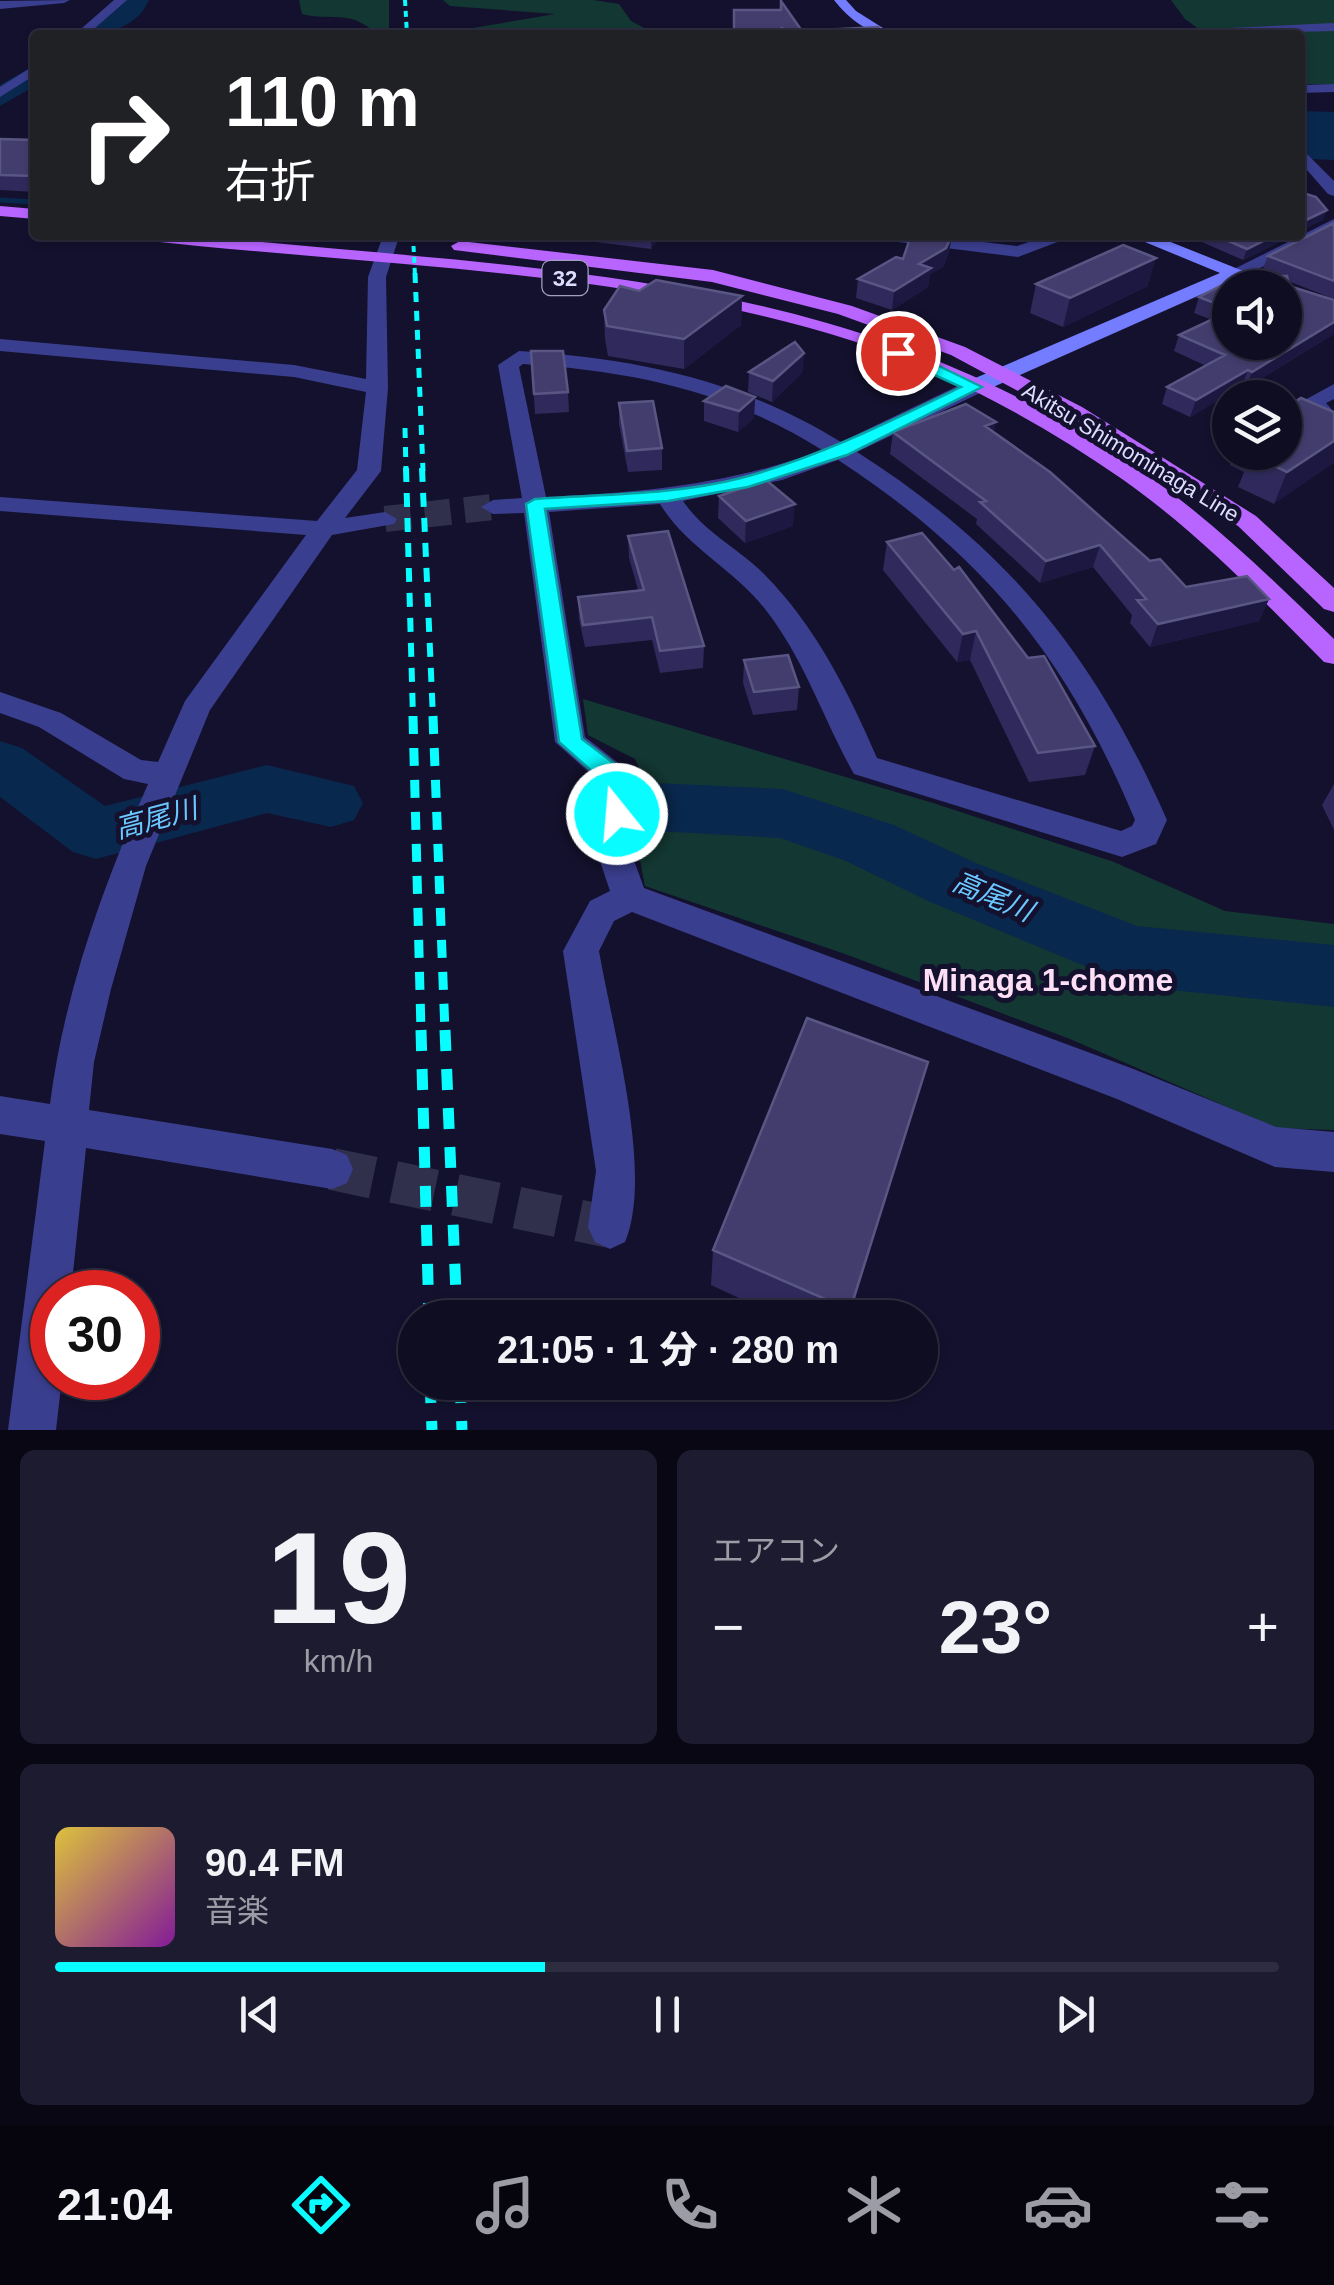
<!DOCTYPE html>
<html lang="ja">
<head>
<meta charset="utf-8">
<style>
	body { margin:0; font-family:Helvetica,"Noto Sans JP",sans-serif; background:#1c1b2f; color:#f1f3f6; height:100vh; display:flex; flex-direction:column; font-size:38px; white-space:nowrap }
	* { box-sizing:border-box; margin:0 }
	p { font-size:32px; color:#9b9ca5 }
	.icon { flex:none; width:55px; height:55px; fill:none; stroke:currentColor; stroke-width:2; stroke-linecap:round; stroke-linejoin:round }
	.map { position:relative; height:1430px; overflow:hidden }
	.panel { display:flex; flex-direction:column; gap:20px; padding:20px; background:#080713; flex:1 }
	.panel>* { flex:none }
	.banner { position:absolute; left:30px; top:30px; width:1275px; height:210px; border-radius:10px; box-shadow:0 2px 8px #0004,0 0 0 2px #2e2d40; background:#202124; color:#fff; overflow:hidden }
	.fabs { position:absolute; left:1212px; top:270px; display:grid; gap:20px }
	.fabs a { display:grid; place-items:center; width:90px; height:90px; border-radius:50%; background:#0e0d22; box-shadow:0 2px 8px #0004,0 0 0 2px #2e2d40; font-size:50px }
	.speed { position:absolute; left:30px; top:1270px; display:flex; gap:20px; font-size:50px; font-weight:700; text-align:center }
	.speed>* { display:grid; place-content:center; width:130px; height:130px; border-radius:50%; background:#0e0d22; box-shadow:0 2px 8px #0004,0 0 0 2px #2e2d40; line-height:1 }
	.speed .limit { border:15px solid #d22; background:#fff; color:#111 }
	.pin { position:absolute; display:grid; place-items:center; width:85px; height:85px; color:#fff; margin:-42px; border:5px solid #fff; border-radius:50%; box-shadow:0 2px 10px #0007 }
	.me { position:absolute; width:110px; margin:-55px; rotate:343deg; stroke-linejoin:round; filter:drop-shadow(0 0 8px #0008) }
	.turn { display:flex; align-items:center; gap:35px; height:210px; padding:0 30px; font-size:45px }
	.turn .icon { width:130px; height:130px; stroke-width:2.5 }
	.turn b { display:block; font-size:70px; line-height:85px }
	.big { font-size:75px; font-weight:800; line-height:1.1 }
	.panel .tile { flex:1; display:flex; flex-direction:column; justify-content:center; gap:15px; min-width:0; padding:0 35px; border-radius:15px; background:#1c1b2f }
	.panel .dial { align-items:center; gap:0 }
	.dial b { font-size:130px; line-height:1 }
	.song { display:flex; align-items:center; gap:30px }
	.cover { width:120px; height:120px; border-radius:15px; background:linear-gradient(135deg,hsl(50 70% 55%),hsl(290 70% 35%)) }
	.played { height:10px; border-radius:5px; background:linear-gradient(90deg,#09fcff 40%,#2e2d40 40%) }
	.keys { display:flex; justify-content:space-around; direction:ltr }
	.heat { display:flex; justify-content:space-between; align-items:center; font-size:55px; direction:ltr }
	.panel .tiles { flex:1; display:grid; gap:20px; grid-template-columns:1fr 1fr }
	.tile:last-child { grid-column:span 2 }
	.trip { position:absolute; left:398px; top:1300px; width:540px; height:100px; border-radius:50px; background:#0e0d22; box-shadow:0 2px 8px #0004,0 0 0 2px #2e2d40; font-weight:800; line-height:100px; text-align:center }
	.menu { display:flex; height:160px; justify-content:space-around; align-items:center; background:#06050e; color:#9b9ca5 }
	.menu .icon { width:70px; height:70px }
	.menu .current { color:#09fcff }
	.menu b { font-size:45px; color:#f1f3f6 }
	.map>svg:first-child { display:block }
</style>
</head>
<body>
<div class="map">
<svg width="1334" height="1430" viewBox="0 0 1334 1430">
	<rect width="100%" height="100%" fill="#13112d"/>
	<path fill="#133833" d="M299,0H389V35C375,35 366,23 352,19C335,15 319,19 302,14Z
		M443,0H593L619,4L631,21L650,31L640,35H546L473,28L555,14L450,6Z
		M1171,0H1334V84H1300V35H1207L1185,19Z
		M583,699L933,803L1114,862L1225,911L1334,924V963L1277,959L1112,932L932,856L782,800L715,793L654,801L635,759L588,735Z
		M656,818L759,823L864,857L1135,968L1237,983L1334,990V1130L1276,1128L1070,1039L845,954L645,886L639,855Z"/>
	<path fill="#09284e" d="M1300,111L1334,112V160L1311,159L1300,142Z"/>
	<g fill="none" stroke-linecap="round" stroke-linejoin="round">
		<path stroke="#09284e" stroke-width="5" d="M0,200L35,202"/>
		<path fill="#09284e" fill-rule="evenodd" d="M125,0H149C137,28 106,35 80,35Z
			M35,65V86L0,106V85Z
			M0,741L22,748L105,806L267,765L354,786L363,803L354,820L331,827L267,813L96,859L73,852L0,797Z
			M655,783L783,789L894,825L976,863L1137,926L1334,945V1007L1133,986L928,901L846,861L780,838L655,831L632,824L623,807L632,790Z"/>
		<path stroke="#31304c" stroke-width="26" stroke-dasharray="26 14" stroke-linecap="butt" d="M385,519L493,507"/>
		<path stroke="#31304c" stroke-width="42" stroke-dasharray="42 21" stroke-linecap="butt" d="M332,1169L610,1227"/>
		<path fill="#3a3e8e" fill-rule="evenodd" d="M70,0L64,3L0,9V1Z
			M114,0H127L87,35H74Z
			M1334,23V31L1160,35L1166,31Z
			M35,65V75L0,97V87Z
			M1334,84V92L1300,93V85Z
			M1300,147L1334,181V196L1328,194L1300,162Z
			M1334,219V231L1244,276H1230L1228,272Z
			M873,235H925L1017,246L1050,235H1076L1018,257L882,240Z
			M383,236H395L398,240L386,277L388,388L381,471L345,518L385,512L397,519L394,524L332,535L210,710L146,866L111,989L94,1062L89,1110L332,1149L347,1155L353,1169L347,1183L332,1189L86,1148L71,1292H52V1378H62L56,1430H8L45,1141L0,1134V1096L50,1104C64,993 103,886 148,784L124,779L39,727L0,713V692L61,713L141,760L158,762L185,701L306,535L0,511V497L317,521L357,470L366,392L294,377L0,351V339L294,365L366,379L368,277Z
			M519,351C635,358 741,380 841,442L966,382H982L985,387L982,392L857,452C1009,549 1095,656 1167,820L1156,844L1122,857L854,774C823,719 805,660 765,609C735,570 686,547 660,504L549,512L585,737L617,762L622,770L633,814L632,855L644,888L1131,1068L1276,1127L1334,1132V1172L1275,1167L1117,1099L632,912L614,921L599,951C612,1027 654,1174 625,1242L610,1249L595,1242L588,1227L596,1171L563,951L590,901L610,891L598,855L601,814L592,775L555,742L524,513L493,514L481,507L493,500L522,498L498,365ZM523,364C632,371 729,391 822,450C732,484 641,493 546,497L519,367ZM838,460C985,556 1067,658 1135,820L1132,826L1121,831L877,758C849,693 815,625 764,574C738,548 704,532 683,501L782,480Z
			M1334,384V399L1326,403L1334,412V427L1311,419L1303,401Z"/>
		<path fill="#747dff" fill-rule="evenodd" d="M834,0H846L856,11L894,35C869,35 849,19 834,0Z
			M1128,235H1153L1286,288H1258L1236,279L982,392H966L963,387L966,382L1220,273Z"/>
		<path fill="#b864ff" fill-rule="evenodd" d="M0,206L35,209V219L0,216Z
			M132,235H190C531,271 845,266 1140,470C1211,519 1272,579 1334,639V664L1324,662C1260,597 1196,531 1122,479C1040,422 948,372 853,341C629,269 374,266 141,240Z
			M460,241L713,270L852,306L965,347L1082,407L1256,516L1334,588V612L1324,609L1238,526L1066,417L951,355L838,314L712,282L454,250L451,246Z"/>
		<path stroke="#09fcff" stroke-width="4" stroke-dasharray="6 5" stroke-linecap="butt" d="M405,0L407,35
			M413,235L415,276"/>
		<path stroke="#09fcff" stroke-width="5" stroke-dasharray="10 9" stroke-linecap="butt" d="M415,273L423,471
			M405,428L406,471"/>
		<path stroke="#09fcff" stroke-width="6" stroke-dasharray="14 11" stroke-linecap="butt" d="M406,468L413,718
			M422,468L433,718"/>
		<path stroke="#09fcff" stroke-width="9" stroke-dasharray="18 14" stroke-linecap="butt" d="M413,716L421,1032
			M433,716L445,1032"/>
		<path stroke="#09fcff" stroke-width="11" stroke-dasharray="21 18" stroke-linecap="butt" d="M421,1030L429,1318
			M445,1030L457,1318
			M430,1382L432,1430
			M460,1382L462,1430"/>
	</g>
	<path fill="#2f2a5b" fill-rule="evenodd" d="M0,139L35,140V192L0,190Z
		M1334,223V299L1288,281L1289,286L1334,300V334L1246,388L1242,386L1190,417L1162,404L1167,387L1206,366L1174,351L1179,335L1212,320L1194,313L1199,297L1249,271L1263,276H1276L1262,271L1268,256ZM1230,288H1285V342H1230Z
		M580,235H661L651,249L580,240Z
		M952,235L949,252L943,267L930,274L928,287L892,310L856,298L858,279Z
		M1186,235H1294L1243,260Z
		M1036,284L1148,286L1063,327L1030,313Z
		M639,291L742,296L741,325L684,369L608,356L605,339L604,310Z
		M531,351L568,392L569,412L535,414Z
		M804,353L802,373L772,402L748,392L749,372Z
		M755,397L754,418L738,432L704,421V401Z
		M619,403L662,448V470L628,472L619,424Z
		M1334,412L1274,504L1238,487L1244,472L1230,465L1235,452H1285Z
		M893,432L994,433L1150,561L1186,587L1269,599L1259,621L1150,647L1130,623L1132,615L1093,567L1040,583L976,524L977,519L890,454Z
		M719,496L793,526L745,543L718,518Z
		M628,536L704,646L703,668L660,673L652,640L585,647L579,619L578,597L638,590L629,558Z
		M887,542L1095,746L1085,775L1029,782L970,660L957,662L883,570Z
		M744,660L799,687L797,710L753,715L743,683Z
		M1334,784V830L1322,805Z
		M916,1103L849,1318H782L711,1285L713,1250Z"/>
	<path fill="#1c1841" d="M1327,210L1323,220L1300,232V223Z
		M651,235H661L651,249Z
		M952,235L949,252L943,267L930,274L928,287L892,310L894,291L919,264Z
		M1275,235H1294L1243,260L1247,249Z
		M1156,258L1148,286L1063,327L1070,298Z
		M742,296L741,325L684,369V339Z
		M1334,322V334L1246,388L1252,372Z
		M804,353L802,373L772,402L773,381Z
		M1248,370L1242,386L1190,417L1196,400Z
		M755,397L754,418L738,432L739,411Z
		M996,422L992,443L985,426Z
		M1334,441V463L1274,504L1287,472Z
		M795,504L793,526L745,543L746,521Z
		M1100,545L1093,567L1040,583L1046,561Z
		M1269,599L1259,621L1150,647L1158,624Z
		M976,631L970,660L957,662L963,634Z
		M928,1062L916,1103L848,1318Z"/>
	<path fill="#423d6d" stroke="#5a5684" stroke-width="2.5" d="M781,1L802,31L878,27L886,35H782V27L779,35H734V10H781Z
		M627,31L664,35H621Z
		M0,139L35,140V176L0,175Z
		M1300,192L1316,197L1327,210L1300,223Z
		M1334,223V281L1268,256Z
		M911,235H952L946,248L919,264L931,268L894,291L858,279L896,257L903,259Z
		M1215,235H1275L1247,249Z
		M1123,245L1156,258L1070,298L1036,284Z
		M1249,271L1263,276H1287L1289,286L1334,300V322L1252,372L1248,370L1196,400L1167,387L1225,355L1179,335L1230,311V342H1285V288H1230V309L1199,297Z
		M656,280L742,296L684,339L607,326L604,310L620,286L639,291Z
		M795,342L804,353L773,381L749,372Z
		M531,351H563L568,392L534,394Z
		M726,386L755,397L739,411L704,401Z
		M1301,398L1334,412V441L1287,472L1251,455L1255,452H1285V408Z
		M653,401L662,448L627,451L619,403Z
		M966,404L996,422L985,426L1050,472L1150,561L1160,559L1186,587L1247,576L1269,599L1158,624L1137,600L1146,599L1100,545L1046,561L980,502L986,501L893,432Z
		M766,480L795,504L746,521L719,496Z
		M668,531L704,646L660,651L652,617L583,625L578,597L644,590L628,536Z
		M922,533L954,570L959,567L1028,658L1044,656L1095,746L1038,753L976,631L963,634L887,542Z
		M788,655L799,687L754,692L744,660Z
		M807,1018L928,1062L850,1310L713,1250Z"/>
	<path fill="#09fcff" stroke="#06a4a6" stroke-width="2.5" d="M893,349H904L982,387L847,455L748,487L668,501L545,509L582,739L615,764L629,814L625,820H608L595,774L559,742L526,504L535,499C603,494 675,495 741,478C819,457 889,422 961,387L893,356Z"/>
	<g text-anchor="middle" stroke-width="10" stroke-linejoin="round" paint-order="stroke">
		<rect fill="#13112d" stroke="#a1a0c0" stroke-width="2.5" x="542.5" y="261" width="45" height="34" rx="8"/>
		<g font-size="22" font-weight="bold" fill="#deddff">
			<text x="565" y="286">32</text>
		</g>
		<g font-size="22" fill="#deddff" stroke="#13112d">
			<text transform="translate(1131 452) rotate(31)" y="8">Akitsu Shimominaga Line</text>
		</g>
		<g font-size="28" font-style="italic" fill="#6bc7ff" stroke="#13112d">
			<text transform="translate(156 818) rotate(-15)" y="10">高尾川</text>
			<text transform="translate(993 896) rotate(23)" y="10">高尾川</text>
		</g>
		<g font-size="32" font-weight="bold" fill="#ffdff6" stroke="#13112d">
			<text x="1048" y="991">Minaga 1-chome</text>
		</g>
	</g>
</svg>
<div class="fabs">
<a><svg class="icon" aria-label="sound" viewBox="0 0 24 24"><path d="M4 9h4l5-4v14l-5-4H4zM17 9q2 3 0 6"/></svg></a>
<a><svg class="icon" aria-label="layers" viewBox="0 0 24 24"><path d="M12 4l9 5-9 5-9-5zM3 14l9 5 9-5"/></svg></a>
</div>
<div class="speed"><div class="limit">30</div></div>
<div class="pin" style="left:898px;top:353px;background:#d93025"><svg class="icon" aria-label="arrive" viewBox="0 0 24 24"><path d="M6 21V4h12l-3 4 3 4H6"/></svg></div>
<svg class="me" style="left:617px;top:814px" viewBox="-20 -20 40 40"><circle r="17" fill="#09fcff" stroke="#fff" stroke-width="3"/><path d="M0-11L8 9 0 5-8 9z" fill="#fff"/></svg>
<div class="trip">21:05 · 1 分 · 280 m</div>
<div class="banner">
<div class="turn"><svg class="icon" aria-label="right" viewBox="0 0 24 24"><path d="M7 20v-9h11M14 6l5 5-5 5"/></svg><div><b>110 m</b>右折</div></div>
</div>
</div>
<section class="panel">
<div class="tiles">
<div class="tile dial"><b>19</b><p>km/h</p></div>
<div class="tile"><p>エアコン</p>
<div class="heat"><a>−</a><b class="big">23°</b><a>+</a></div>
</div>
<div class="tile">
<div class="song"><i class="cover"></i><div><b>90.4 FM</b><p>音楽</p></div></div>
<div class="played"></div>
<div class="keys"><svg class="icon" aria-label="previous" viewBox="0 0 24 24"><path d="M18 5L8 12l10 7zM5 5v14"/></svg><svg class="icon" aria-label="pause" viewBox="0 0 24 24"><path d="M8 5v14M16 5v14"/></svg><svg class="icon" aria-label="next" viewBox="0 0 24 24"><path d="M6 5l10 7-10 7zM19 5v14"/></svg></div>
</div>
</div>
</section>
<nav class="menu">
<b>21:04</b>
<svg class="icon current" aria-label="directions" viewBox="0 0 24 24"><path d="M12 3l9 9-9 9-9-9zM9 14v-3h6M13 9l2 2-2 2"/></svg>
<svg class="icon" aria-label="music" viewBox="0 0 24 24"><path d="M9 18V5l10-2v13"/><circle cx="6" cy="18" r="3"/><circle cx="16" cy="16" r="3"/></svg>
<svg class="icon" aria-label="phone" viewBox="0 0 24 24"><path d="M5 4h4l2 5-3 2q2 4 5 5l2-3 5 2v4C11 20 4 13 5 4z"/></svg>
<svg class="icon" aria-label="climate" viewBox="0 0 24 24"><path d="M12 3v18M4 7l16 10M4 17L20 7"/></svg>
<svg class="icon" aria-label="car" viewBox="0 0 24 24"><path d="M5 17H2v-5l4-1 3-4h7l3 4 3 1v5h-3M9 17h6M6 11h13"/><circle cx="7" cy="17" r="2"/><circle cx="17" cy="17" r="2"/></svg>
<svg class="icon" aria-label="filters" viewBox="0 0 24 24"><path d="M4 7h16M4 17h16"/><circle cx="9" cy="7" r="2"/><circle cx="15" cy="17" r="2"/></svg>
</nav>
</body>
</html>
